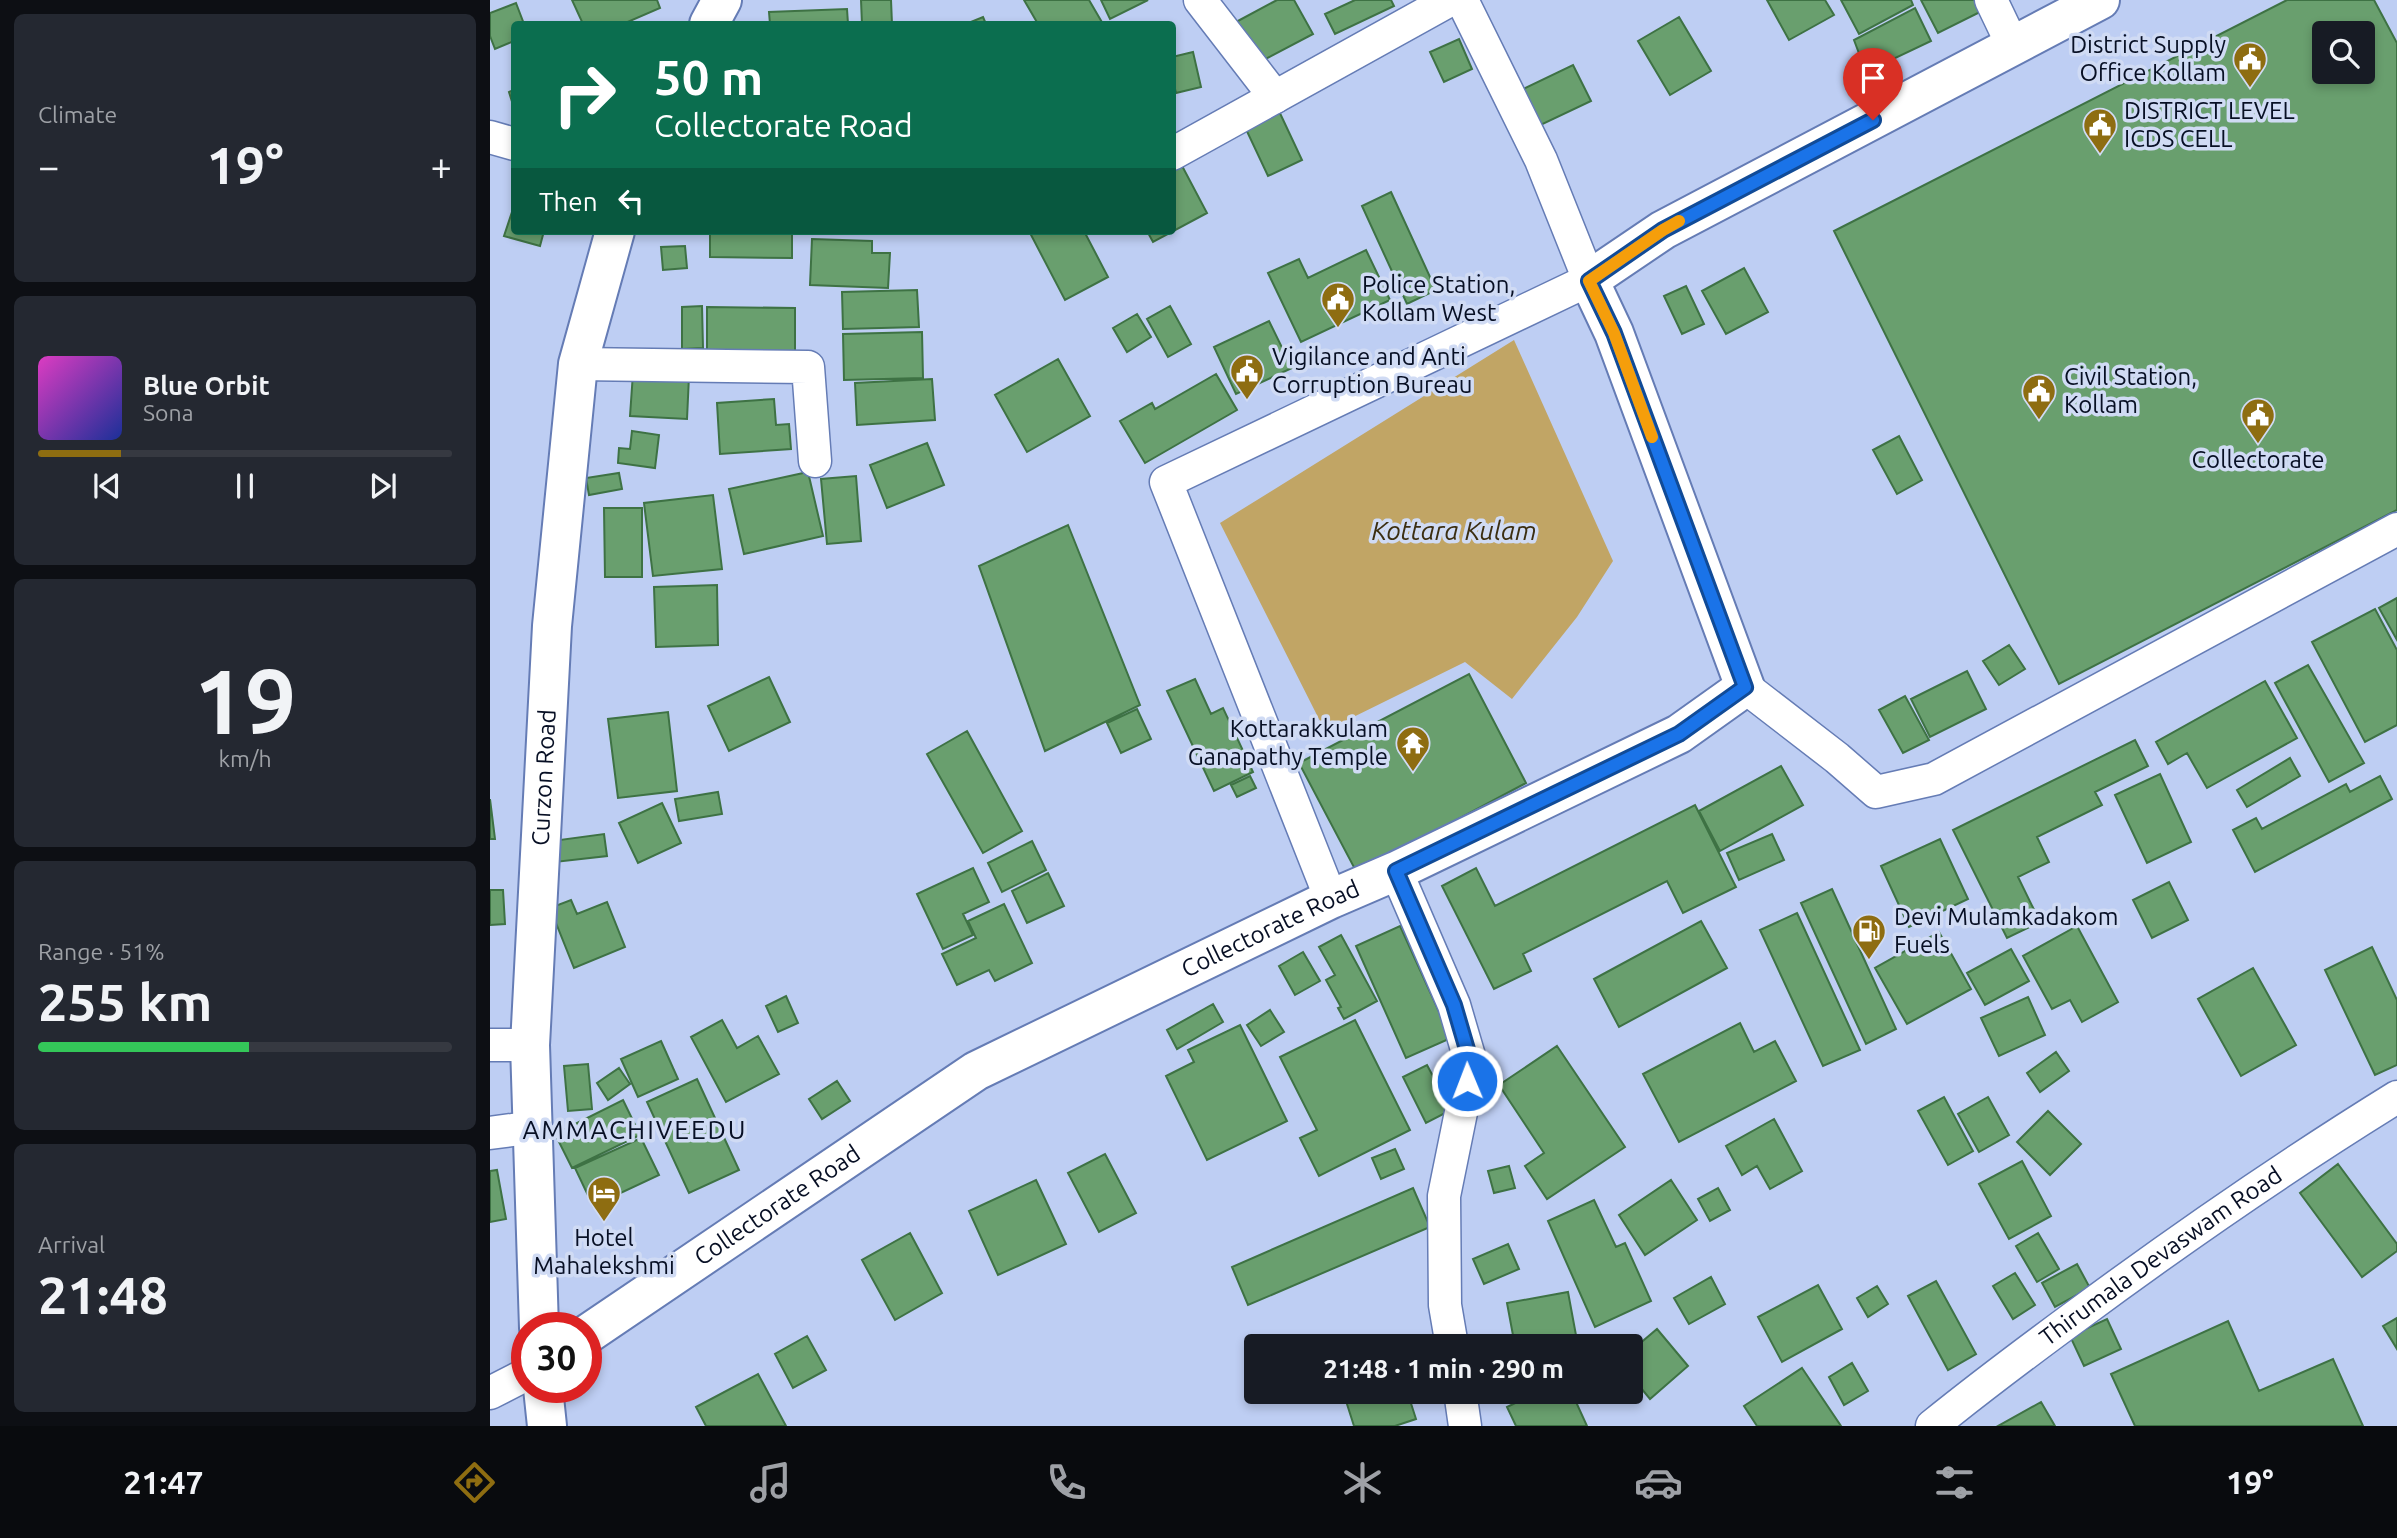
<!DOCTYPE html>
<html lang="en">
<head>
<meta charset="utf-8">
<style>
	body { margin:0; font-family:Ubuntu,sans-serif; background:#242831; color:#f1f3f6; height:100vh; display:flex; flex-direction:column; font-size:26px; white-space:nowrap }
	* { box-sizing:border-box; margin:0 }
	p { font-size:23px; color:#9ea1a6 }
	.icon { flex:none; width:38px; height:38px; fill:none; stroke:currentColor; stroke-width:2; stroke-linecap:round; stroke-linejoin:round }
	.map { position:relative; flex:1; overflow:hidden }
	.details { display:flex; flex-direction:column; gap:14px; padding:14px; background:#0d0f14; width:490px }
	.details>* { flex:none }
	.top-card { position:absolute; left:21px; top:21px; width:665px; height:214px; border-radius:7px; box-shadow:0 4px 10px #0003; background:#0b6e4f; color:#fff; overflow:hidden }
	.tools { position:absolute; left:1822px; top:21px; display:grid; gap:14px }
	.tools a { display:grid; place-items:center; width:63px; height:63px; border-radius:7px; background:#171b24; box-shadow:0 4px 10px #0003; font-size:35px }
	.speed { position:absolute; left:21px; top:1312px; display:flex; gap:14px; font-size:35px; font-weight:700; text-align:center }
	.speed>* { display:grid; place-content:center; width:91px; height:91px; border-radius:50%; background:#171b24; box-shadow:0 4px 10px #0003; line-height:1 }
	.speed .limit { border:10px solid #d22; background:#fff; color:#111 }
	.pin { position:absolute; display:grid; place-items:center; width:60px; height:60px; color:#fff; margin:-72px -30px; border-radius:50% 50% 50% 0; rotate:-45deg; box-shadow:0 0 7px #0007 }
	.pin .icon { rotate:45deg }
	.me { position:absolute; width:77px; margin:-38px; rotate:359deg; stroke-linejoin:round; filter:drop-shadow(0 0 5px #0008) }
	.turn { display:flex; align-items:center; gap:24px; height:147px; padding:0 28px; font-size:32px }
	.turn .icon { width:91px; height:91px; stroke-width:2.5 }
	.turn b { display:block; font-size:49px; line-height:60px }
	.then { display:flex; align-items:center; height:66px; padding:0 28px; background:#0003; gap:14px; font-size:26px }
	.big { font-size:52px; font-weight:600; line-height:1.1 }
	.details .card { flex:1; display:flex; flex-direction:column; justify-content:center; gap:10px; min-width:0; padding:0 24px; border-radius:10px; background:#242831 }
	.details .dial { align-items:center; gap:0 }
	.dial b { font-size:91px; line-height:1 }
	.song { display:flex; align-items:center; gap:21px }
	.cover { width:84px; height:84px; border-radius:10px; background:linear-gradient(135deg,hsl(310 70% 55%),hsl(230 70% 35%)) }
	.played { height:7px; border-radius:4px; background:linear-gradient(90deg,#8e6d11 20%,#363941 20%) }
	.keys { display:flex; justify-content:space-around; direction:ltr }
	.heat { display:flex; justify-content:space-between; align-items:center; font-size:38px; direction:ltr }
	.charge { height:10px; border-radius:5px; background:linear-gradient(90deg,#34c759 51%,#363941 0) }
	.trip { position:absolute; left:754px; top:1334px; width:399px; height:70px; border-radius:7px; background:#171b24; box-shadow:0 4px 10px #0003; font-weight:600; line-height:70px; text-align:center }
	.tabs { display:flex; height:112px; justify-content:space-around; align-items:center; background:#090b0e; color:#9ea1a6 }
	.tabs .icon { width:49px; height:49px }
	.tabs .on { color:#8e6d11 }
	.tabs b { font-size:32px; color:#f1f3f6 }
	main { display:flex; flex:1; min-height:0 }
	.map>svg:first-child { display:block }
</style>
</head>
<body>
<main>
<section class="details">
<div class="card"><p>Climate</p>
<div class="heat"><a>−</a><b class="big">19°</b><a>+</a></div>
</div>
<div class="card">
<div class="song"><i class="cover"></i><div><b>Blue Orbit</b><p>Sona</p></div></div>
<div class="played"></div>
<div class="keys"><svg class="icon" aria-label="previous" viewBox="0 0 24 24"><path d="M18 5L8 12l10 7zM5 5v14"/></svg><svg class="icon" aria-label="pause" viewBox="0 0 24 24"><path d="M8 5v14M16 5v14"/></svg><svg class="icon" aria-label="next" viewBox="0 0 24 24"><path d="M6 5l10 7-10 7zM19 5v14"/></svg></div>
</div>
<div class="card dial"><b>19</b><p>km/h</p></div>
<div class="card"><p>Range · 51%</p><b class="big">255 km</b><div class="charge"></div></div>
<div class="card"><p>Arrival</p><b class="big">21:48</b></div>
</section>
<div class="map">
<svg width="1907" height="1426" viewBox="0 0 1907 1426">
	<rect width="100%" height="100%" fill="#becef3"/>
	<path fill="#c1a565" d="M1024,340L1123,561L1087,617L1022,699L975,662L835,731L730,523Z"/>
	<path fill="#699f6e" stroke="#3e7244" stroke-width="2" fill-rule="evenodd" d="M82,0H167L170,8L133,24H93Z
		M371,0H401L402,24H372Z
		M534,0H599L613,24H548Z
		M611,0H658L620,19Z
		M787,0H804L823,34L768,63L746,22Z
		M865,0H901L904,6L845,34L835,14Z
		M1277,0H1335L1344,15L1299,40Z
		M1351,0H1421L1423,5L1369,34Z
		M1431,0H1494L1498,8L1448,33Z
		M1797,0H1884L1907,43V510L1569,684L1344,231ZM1834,33H1872V72H1834Z
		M26,3L34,24H24V41L5,49L0,36V13Z
		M1425,8L1441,41L1376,72L1364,40Z
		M357,9L358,24H280L279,12Z
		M493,17L496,24H476Z
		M1189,17L1221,71L1180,95L1148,41Z
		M969,39L982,69L954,82L940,52Z
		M703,52L711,87L686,93L682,77V57Z
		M1083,65L1101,101L1040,130L1023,94Z
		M24,90V108L19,92Z
		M788,109L812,160L778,176L754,125Z
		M690,162L717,213L663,242L657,231H682V167Z
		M901,192L946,290L917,304L872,206Z
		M24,206V231H54L50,246L14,236Z
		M220,231H302V258L220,257Z
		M539,231H594L618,277L575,300Z
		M322,239L382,241V253H400L398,288L320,285Z
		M195,246L197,268L173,270L171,247Z
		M876,250L900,300L811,342L778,273L809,259L818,278Z
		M1254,268L1278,312L1236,334L1212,291Z
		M1196,286L1214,324L1192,334L1174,296Z
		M427,290L429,327L353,329L352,292Z
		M212,306L213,348L192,349V307Z
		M680,306L701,344L678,357L657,319Z
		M217,307L305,308V355L217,354Z
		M647,314L661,337L637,352L623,328Z
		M779,321L802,368L746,394L724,347Z
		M432,332L433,378L354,380L353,334Z
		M568,359L600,416L537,452L505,395Z
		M143,373L199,376L197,419L140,416Z
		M726,374L747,410L655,463L630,421L662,403L665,409Z
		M442,379L445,420L367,425L365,383Z
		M284,399L286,425L299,424L301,449L230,454L227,403Z
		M142,431L169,435L165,468L128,463L129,448L140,449Z
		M1409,436L1432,480L1407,494L1383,450Z
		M437,443L454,485L397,508L380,465Z
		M318,472L333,536L254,554L239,489Z
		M129,473L132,489L99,495L96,478Z
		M366,476L371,541L337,544L331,479Z
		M223,495L232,569L163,576L154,503Z
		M114,508H152V577H115Z
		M578,525L650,705L555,751L489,566Z
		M227,585L228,645L166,647L164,587Z
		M1907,598V640L1889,608Z
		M1885,609L1907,650V725L1875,742L1822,642Z
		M1519,645L1535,669L1509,685L1493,661Z
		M1818,665L1874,763L1839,782L1785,683Z
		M1477,671L1496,709L1440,737L1421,699Z
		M979,674L1036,783L867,873L809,763Z
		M279,677L300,722L239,751L218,706Z
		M705,679L721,714L733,708L763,772L724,791L677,691Z
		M1775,681L1807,738L1717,788L1697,753L1678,764L1666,742Z
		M1415,696L1439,740L1413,753L1389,710Z
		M647,709L661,739L631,753L617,723Z
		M178,712L187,791L128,798L118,719Z
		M477,731L532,831L493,853L437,754Z
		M1645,740L1658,766L1605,792L1612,805L1547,837L1559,862L1528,877L1550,922L1517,938L1463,830Z
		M1800,758L1810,776L1757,807L1747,790Z
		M1291,766L1313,805L1230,851L1209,811Z
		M1670,774L1701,842L1657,863L1625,795Z
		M760,776L766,788L747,797L741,785Z
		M1890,776L1902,799L1765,872L1743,830L1766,818L1772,829L1856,784L1860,792Z
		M228,792L232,814L189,821L185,799Z
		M0,799L5,839H0Z
		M172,803L191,843L148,863L129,823Z
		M1205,805L1246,887L1193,913L1177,881L1033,954L1041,971L1004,989L952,886L986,868L1005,906Z
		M114,834L117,856L65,862L62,841Z
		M1282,834L1294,860L1249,880L1237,853Z
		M1450,839L1478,899L1419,927L1391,866Z
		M542,841L556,870L512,892L498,863Z
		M483,868L499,902L473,914L483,935L453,949L427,894Z
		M558,873L574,906L537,923L522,891Z
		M1679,882L1698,920L1662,938L1643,900Z
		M1342,889L1406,1029L1376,1044L1311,903Z
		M0,890H13L15,924L0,925Z
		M81,900L87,914L117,902L135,947L84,968L60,908Z
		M514,904L542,963L505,981L499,970L467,985L452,954L486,938L478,921Z
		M1307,913L1370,1050L1333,1066L1270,930Z
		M1211,921L1237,968L1129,1027L1104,979Z
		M910,926L961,1038L916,1058L866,946Z
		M1587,926L1628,1002L1592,1022L1580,1000L1562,1009L1533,956Z
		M1449,932L1481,989L1417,1024L1385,968Z
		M851,935L887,1001L854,1019L848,1008L851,1007L836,980L845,975L829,947Z
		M1882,947L1907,1000V1065L1885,1075L1835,970Z
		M1521,949L1539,981L1495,1005L1477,973Z
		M813,952L830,981L805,995L789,966Z
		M1763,968L1806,1045L1751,1076L1708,999Z
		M296,996L308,1023L288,1032L276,1006Z
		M1538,997L1555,1035L1509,1056L1491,1018Z
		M723,1004L733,1022L687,1049L677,1030Z
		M780,1010L794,1032L771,1046L757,1025Z
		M232,1020L247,1048L268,1036L289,1074L236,1102L201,1037Z
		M865,1020L920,1130L829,1176L810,1138L827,1130L790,1057Z
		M1250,1023L1264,1052L1285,1041L1306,1081L1189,1142L1153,1074Z
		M750,1025L797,1121L717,1160L676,1076L704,1062L698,1050Z
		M171,1041L188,1079L148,1097L131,1059Z
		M1067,1046L1135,1147L1057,1199L1035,1166L1054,1153L1009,1085Z
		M1566,1052L1579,1071L1550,1092L1537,1073Z
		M98,1064L102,1109L78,1111L74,1066Z
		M937,1065L961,1110L936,1123L913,1077Z
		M129,1068L140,1084L118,1100L107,1083Z
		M207,1079L249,1170L199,1193L157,1102Z
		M347,1081L360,1101L332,1119L319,1099Z
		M1454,1097L1483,1151L1458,1165L1428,1111Z
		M1498,1097L1519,1135L1489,1152L1468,1114Z
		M133,1100L150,1135L82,1168L65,1134Z
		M1558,1111L1591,1144L1560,1175L1527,1142Z
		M1284,1119L1312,1171L1280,1189L1267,1166L1252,1175L1236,1146Z
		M151,1138L169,1175L103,1206L85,1168Z
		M905,1149L914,1169L891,1179L882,1158Z
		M615,1154L646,1213L609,1232L578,1173Z
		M1532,1161L1561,1216L1519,1239L1489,1184Z
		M1848,1164L1907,1244V1251L1872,1277L1810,1193Z
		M1019,1166L1025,1188L1004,1193L998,1171Z
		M7,1170L16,1219L0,1222V1171Z
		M546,1180L576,1244L508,1275L479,1211Z
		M1181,1180L1207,1220L1155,1255L1129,1215Z
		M923,1188L940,1227L758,1305L742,1267Z
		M1228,1188L1240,1210L1220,1221L1208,1199Z
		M1104,1200L1126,1247L1135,1243L1161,1301L1105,1327L1058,1221Z
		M420,1233L452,1293L405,1320L372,1260Z
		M1548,1233L1569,1269L1547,1282L1526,1246Z
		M1018,1244L1029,1269L994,1284L983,1259Z
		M1587,1264L1600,1288L1565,1307L1552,1283Z
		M1525,1273L1545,1305L1523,1319L1503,1286Z
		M1221,1277L1235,1304L1199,1324L1184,1298Z
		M1446,1281L1486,1354L1458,1370L1418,1296Z
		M1328,1285L1352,1329L1292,1362L1268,1317Z
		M1387,1286L1398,1304L1378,1317L1367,1298Z
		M1078,1292L1088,1346H1025L1017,1303Z
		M1907,1318V1349L1893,1326Z
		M1617,1319L1631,1349L1594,1366L1580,1336Z
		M1738,1321L1769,1391L1843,1359L1873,1426H1645L1621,1374Z
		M1167,1329L1198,1366L1160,1399L1141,1376V1351Z
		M317,1336L336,1370L303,1388L285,1354Z
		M1362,1363L1378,1391L1354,1405L1339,1377Z
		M1312,1368L1351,1426H1267L1254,1406Z
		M268,1374L296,1426H216L206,1407Z
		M887,1391H917L926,1419L905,1426H864L856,1401Z
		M1050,1391H1081L1097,1426H1026L1017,1407Z
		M1551,1402L1565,1426H1508Z"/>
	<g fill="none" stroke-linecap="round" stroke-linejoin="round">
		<g stroke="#657cb5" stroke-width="35">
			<g id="minor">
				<path d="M710,0L785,97"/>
				<path d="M1501,0L1523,46"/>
				<path d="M0,137L24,144"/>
				<path d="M682,154L960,0"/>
				<path d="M88,364L318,367L325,461"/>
				<path d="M1255,687L1347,758L1386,792L1444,779L1907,529"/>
				<path d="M906,871L964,1005L981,1063L954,1196L955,1305L962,1346"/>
				<path d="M841,899L676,482L1099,280L1051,160L972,0"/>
				<path d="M0,1045H40"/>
				<path d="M0,1133L44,1127"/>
				<path d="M970,1391L975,1426"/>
				<path d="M0,1393L37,1374"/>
				<path id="s1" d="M1442,1426C1489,1388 1537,1352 1586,1316C1690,1239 1797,1165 1907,1097"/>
			</g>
		</g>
		<g stroke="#657cb5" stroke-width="42">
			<g id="major">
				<path d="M219,24L232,0"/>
				<path id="s2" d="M49,1328L40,1045L62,626L88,364L125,231"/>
				<path id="s3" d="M96,1335L486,1071L841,899L906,871L1189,734L1255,687L1124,333L1099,280L1173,230L1610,0"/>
				<path d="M53,1388L57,1426"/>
			</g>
		</g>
		<use href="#minor" stroke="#fff" stroke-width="32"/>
		<use href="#major" stroke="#fff" stroke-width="38"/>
	</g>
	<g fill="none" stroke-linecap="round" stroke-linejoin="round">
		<g stroke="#114b97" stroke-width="18">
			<path id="route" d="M977,1081L981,1063L964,1005L906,871L1189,734L1255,687L1124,333L1099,281L1173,230L1383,120"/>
		</g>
		<use href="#route" stroke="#1a73e8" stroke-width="12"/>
		<path stroke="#f59e0b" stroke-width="12" d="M1162,437L1124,333L1099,281L1173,230L1189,221"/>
	</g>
	<defs>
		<g id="civic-pin" transform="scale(1.75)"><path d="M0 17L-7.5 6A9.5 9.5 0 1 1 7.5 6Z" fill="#8e6d11" stroke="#d0dbf4"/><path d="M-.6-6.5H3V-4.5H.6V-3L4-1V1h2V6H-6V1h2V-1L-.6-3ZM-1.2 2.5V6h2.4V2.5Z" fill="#fff"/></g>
		<g id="temple-pin" transform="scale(1.75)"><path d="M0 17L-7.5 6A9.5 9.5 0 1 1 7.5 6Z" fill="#8e6d11" stroke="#d0dbf4"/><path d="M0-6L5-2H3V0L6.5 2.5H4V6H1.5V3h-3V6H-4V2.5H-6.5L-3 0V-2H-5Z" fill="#fff"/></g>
		<g id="fuel-pin" transform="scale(1.75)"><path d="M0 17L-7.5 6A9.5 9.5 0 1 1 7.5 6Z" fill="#8e6d11" stroke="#d0dbf4"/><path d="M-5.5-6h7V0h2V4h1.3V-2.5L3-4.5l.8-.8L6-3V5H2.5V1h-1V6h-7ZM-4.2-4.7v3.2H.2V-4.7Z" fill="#fff"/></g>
		<g id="hotel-pin" transform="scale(1.75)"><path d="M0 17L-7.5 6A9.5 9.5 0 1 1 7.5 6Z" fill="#8e6d11" stroke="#d0dbf4"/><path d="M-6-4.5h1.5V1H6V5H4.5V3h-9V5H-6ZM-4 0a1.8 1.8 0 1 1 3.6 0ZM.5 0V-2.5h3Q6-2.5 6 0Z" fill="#fff"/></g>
	</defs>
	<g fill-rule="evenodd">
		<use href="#civic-pin" x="1760" y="59"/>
		<use href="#civic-pin" x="1610" y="125"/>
		<use href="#civic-pin" x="848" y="299"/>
		<use href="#civic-pin" x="757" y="371"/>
		<use href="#civic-pin" x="1549" y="391"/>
		<use href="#civic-pin" x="1768" y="415"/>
		<use href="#temple-pin" x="923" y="743"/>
		<use href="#fuel-pin" x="1379" y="931"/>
		<use href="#hotel-pin" x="114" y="1193"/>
	</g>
	<g text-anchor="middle" stroke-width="7" stroke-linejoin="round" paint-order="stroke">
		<g font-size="24" fill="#070f24" stroke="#d0dbf4" text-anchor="start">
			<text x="1736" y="53" text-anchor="end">District Supply<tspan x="1736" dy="28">Office Kollam</tspan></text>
			<text x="1634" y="119">DISTRICT LEVEL<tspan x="1634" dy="28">ICDS CELL</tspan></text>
			<text x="872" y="293">Police Station,<tspan x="872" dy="28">Kollam West</tspan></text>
			<text x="782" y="365">Vigilance and Anti<tspan x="782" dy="28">Corruption Bureau</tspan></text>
			<text x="1574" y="385">Civil Station,<tspan x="1574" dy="28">Kollam</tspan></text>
			<text x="1768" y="468" text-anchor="middle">Collectorate</text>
			<text x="898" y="737" text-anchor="end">Kottarakkulam<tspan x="898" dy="28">Ganapathy Temple</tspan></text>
			<text x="1404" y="925">Devi Mulamkadakom<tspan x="1404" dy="28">Fuels</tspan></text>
			<text x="114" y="1246" text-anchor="middle">Hotel<tspan x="114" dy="28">Mahalekshmi</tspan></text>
		</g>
		<g font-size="24" fill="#070f24" stroke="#d0dbf4">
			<text dy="8" stroke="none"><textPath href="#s2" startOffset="551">Curzon Road</textPath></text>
			<text dy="8" stroke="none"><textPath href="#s3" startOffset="798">Collectorate Road</textPath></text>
			<text dy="8" stroke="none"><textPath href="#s3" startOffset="231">Collectorate Road</textPath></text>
			<text dy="8" stroke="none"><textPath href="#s1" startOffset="285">Thirumala Devaswam Road</textPath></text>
		</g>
		<g font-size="26" font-style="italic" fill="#3b2e11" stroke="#d0dbf4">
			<text x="964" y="540">Kottara Kulam</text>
		</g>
		<g font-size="26" letter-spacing="2" fill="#070f24" stroke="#d0dbf4">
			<text x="145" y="1139">AMMACHIVEEDU</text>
		</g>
	</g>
</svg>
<div class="tools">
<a><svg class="icon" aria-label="search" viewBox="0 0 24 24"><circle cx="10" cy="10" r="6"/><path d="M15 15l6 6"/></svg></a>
</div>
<div class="speed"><div class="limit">30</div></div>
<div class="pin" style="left:1383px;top:120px;background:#d93025"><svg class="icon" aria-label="arrive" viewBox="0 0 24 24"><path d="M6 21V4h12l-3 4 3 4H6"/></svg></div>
<svg class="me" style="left:977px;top:1081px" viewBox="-20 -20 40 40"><circle r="17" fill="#1a73e8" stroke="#fff" stroke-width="3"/><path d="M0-11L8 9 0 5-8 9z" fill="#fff"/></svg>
<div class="trip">21:48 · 1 min · 290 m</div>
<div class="top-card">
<div class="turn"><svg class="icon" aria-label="right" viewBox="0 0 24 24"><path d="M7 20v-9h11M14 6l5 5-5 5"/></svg><div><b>50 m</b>Collectorate Road</div></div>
<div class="then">Then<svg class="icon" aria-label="left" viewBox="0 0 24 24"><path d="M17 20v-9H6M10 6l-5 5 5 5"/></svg></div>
</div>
</div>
</main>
<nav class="tabs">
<b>21:47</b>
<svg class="icon on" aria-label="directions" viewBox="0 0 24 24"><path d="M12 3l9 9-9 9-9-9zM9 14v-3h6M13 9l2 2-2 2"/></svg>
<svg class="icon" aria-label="music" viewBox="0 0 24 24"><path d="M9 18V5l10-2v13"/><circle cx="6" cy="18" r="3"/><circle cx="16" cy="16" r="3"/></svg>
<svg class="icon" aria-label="phone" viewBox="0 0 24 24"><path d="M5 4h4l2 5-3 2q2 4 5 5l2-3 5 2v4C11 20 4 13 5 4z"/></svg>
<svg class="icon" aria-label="climate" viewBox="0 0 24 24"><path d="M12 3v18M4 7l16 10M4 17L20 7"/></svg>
<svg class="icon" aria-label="car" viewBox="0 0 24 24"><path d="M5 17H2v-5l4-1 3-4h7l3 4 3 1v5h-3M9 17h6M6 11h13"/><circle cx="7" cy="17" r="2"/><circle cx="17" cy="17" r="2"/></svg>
<svg class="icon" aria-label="filters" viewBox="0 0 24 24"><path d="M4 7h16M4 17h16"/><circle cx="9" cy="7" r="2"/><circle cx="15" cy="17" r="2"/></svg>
<b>19°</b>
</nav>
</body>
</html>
